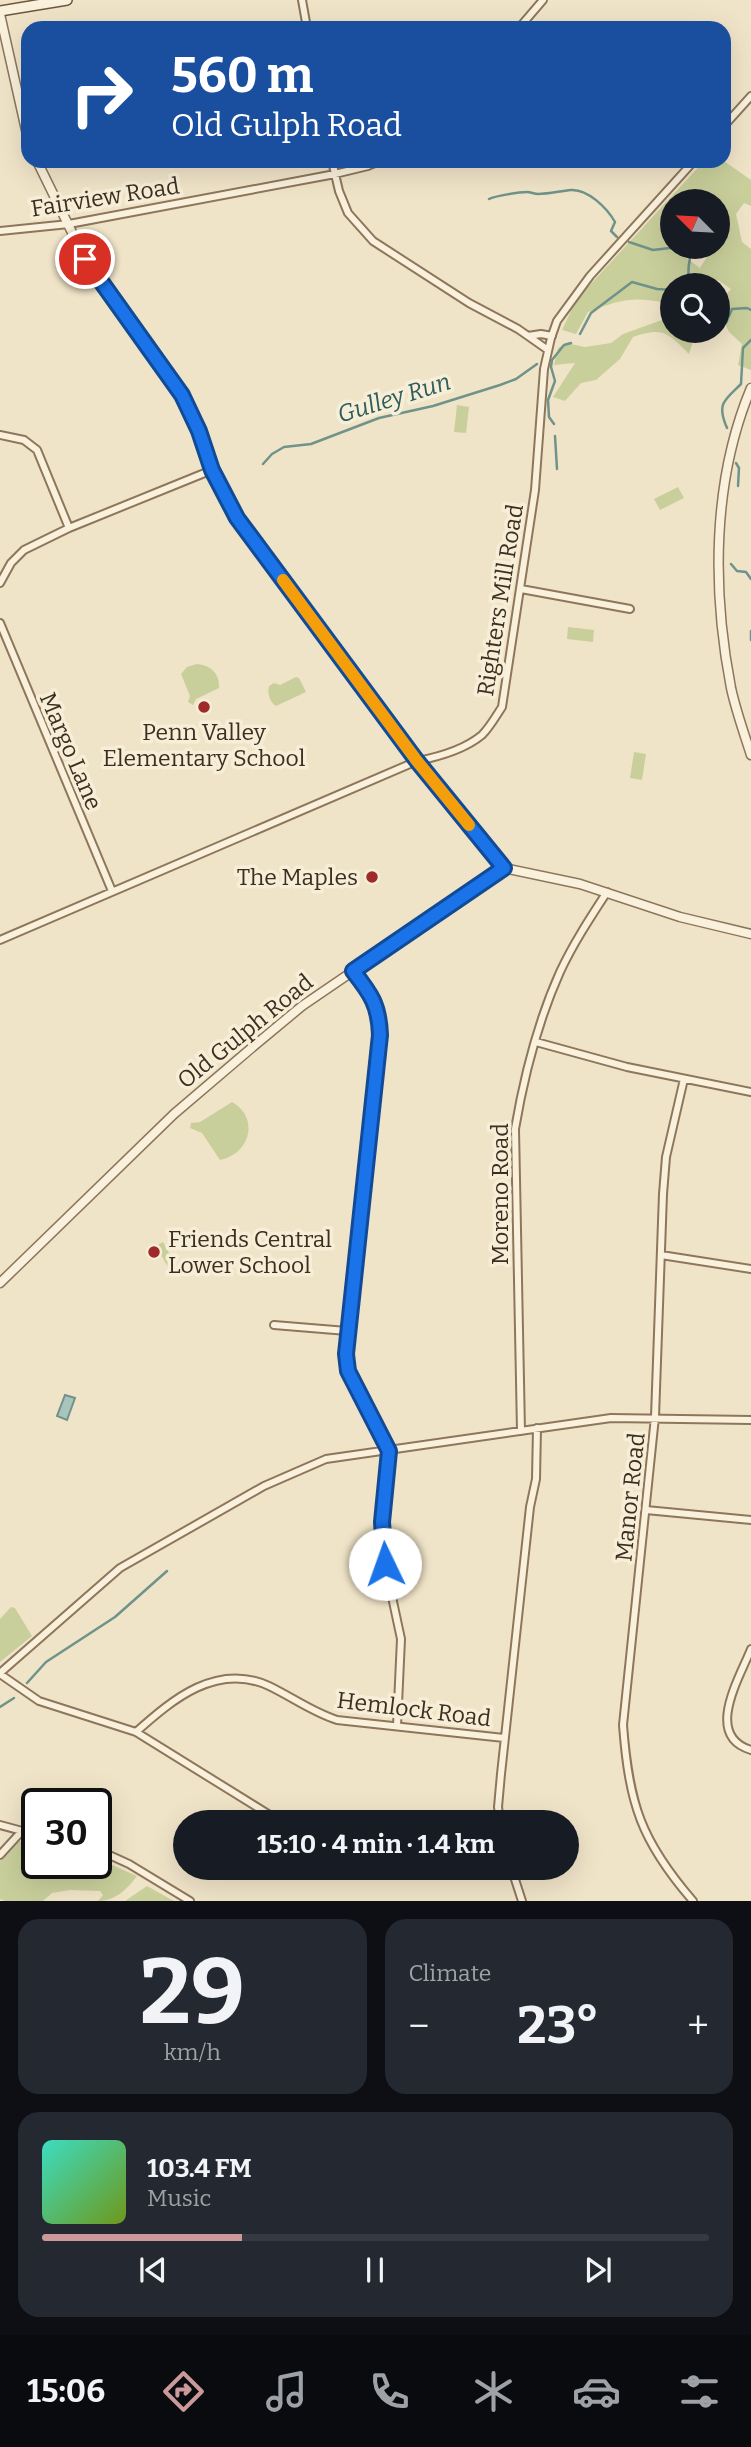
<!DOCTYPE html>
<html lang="en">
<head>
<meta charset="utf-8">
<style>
	body { margin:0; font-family:Bitter,serif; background:#242831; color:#f1f3f6; height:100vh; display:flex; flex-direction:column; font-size:26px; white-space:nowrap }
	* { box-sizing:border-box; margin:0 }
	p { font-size:23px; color:#9ea1a6 }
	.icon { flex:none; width:38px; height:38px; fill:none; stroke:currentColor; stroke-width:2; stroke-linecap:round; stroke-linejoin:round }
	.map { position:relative; height:1901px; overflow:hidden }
	.side { display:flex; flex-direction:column; gap:18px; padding:18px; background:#0d0f14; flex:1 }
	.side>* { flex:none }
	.banner { position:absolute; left:21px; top:21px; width:710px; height:147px; border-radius:21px; box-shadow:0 7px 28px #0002; background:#1a4fa0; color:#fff; overflow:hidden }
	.needle { width:46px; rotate:294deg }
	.tools { position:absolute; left:660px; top:189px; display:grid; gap:14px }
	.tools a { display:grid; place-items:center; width:70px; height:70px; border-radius:50%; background:#171b24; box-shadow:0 7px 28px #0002; font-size:35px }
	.speed { position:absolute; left:21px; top:1788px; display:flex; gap:14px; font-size:35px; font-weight:700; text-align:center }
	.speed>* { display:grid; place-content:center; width:91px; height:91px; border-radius:50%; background:#171b24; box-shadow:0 7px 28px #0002; line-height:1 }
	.speed .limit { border:4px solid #111; border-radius:10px; background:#fff; color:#111 }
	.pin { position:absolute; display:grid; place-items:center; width:60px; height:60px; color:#fff; margin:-30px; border:4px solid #fff; border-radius:50%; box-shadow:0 2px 7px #0007 }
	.me { position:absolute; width:77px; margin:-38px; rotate:357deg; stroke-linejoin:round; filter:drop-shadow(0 0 5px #0008) }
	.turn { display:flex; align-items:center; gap:24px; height:147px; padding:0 35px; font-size:32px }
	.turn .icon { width:91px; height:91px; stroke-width:2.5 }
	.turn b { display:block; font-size:49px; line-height:60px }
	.big { font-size:52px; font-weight:700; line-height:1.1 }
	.side .tile { flex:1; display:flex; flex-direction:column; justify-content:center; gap:10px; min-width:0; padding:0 24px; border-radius:21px; background:#242831 }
	.side .dial { align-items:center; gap:0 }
	.dial b { font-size:91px; line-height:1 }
	.song { display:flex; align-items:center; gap:21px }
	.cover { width:84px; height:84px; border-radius:10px; background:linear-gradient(135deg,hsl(170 70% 55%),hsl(80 70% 35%)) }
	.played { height:7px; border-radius:4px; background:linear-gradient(90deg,#cc999b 30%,#363941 30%) }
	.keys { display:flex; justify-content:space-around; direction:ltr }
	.heat { display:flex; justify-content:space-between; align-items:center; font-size:38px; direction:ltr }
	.side .tiles { flex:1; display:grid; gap:18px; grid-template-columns:1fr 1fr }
	.tile:last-child { grid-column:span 2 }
	.trip { position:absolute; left:173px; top:1810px; width:406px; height:70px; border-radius:35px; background:#171b24; box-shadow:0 7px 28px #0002; font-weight:700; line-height:70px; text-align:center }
	.tab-bar { display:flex; height:112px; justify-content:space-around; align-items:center; background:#090b0e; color:#9ea1a6 }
	.tab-bar .icon { width:49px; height:49px }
	.tab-bar .current { color:#cc999b }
	.tab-bar b { font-size:32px; color:#f1f3f6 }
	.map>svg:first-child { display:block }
</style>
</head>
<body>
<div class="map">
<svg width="751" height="1901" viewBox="0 0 751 1901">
	<rect width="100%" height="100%" fill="#f0e4c8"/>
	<path fill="#c9cf9b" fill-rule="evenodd" d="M704,161H724L751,180V206L744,203L736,214L742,242L751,249V370L738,365L742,344L729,332L721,315H718V303L731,289L718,280L714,285H672V331H696L689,354C667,332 663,327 633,337L620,359L596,380L581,383L565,401L553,397L575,363L554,365L558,348L566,343L585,347L611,343L623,334L662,320V302C631,296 617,301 588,312L576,334L562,330L576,300ZM672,201H718V247H713L700,268L685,257L679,247H672Z
		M457,405L469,407L466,433L454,432Z
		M678,487L684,498L660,510L654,499Z
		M568,627L594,630L593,642L567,639Z
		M197,664C211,665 220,674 219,688L196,699L193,705L188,702L190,696L181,674L187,667Z
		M296,677L299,678L306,692L276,706C270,702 267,694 269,686L274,683L280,685Z
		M634,752L646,754L642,780L630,778Z
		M232,1102C260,1118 250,1154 220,1160L202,1133L190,1128L191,1123L200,1122Z
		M163,1242L175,1264L168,1267L156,1246Z
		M11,1607L15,1608L32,1636L0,1662V1619Z
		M18,1841L37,1846V1864H96V1858L137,1876C127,1889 116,1901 98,1901L103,1895L100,1891L70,1890L52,1893L43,1901H5L0,1899V1861Z
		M147,1886L174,1901H125Z"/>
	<path fill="#a9c4bc" stroke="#6f938a" stroke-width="2" d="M65,1395L75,1398L67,1420L57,1416Z"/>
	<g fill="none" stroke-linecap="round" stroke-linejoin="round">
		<path stroke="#6f938a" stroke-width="2.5" d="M489,199C495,196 519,192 527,192C531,192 534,194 538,194C549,194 560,191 571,190C588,189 607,208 615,222L611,231L617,237
			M629,242L653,250L678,247L690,258C688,267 688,276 689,285
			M718,323H726L732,309L747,308L751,310
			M580,334L591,313L632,282L657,289L672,290
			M554,424L549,417L548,400L555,381L551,367L552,360L564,345L571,343
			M727,428C716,403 725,400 741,384L743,348L751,340
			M555,436L557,469
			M736,463L739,468L738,486
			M263,464L272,454L284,447L311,444L379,418L433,406L500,385L516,379L537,364
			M731,564L737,571L746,572L751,579
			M751,631V640
			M27,1683L46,1662L115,1617L167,1571
			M0,1707L14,1698"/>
		<g stroke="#8d765c" stroke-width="10">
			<path id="minor" d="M302,0L307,28
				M519,28L543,0
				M724,126L751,96
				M332,161L339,191L348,213L373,241L469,303L518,329L548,350
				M0,231L69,224L335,174L368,166L380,161
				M528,336L541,334L552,336
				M0,435L24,440L37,450L69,528
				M0,583L11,563L24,550L69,528L212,470
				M521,589L630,609
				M0,623L112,891
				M0,940L417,761C438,757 465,749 482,735C490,727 496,716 502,707L535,490L544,369L551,338L557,321L590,276L694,161
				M353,971C371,994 379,1005 380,1035L346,1354L348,1371L389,1451L382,1522L385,1564L401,1639L397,1726
				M536,1042L627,1067L751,1092
				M684,1079L666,1157L663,1194L655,1417L623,1725C629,1804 641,1841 693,1901
				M661,1255L751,1269
				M274,1325L347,1331
				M521,1431L515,1129C524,1076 538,1021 560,972C573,944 590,918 607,892
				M646,1510L751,1520
				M751,1649C739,1679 704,1736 751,1750
				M0,1673L120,1568L264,1486L326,1459L611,1418L751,1420
				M0,1674L39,1701L136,1732L281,1822
				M136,1732C173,1699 217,1662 269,1686C292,1697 312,1712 337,1720L504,1738
				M500,1822L498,1807L501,1774L530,1507L536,1479L537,1428
				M0,1825L37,1835
				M96,1849L129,1864L190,1901
				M0,1855L21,1832
				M511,1867L522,1901"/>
		</g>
		<g stroke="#8d765c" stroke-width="11">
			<path id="tertiary" d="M0,14L28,139
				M37,161L85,259L182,395L199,431L212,470L237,518L417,761L504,868
				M751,388C712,481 712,590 731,688C736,711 744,733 751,755
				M0,1283L174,1114L255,1045L302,1006L504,868L580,884L680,917L751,934"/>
		</g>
		<g stroke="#6f573f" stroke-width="12">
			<path id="secondary" d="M0,11L67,0"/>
		</g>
		<use href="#minor" stroke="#faf1dc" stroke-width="6"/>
		<use href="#tertiary" stroke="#faf1dc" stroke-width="8"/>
		<use href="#secondary" stroke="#faf1dc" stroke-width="9"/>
	</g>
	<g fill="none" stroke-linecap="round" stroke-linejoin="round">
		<g stroke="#114b97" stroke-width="18">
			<path id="route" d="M85,259L182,395L199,431L212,470L237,518L417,761L504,868L353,971C371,994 379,1005 380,1035L346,1354L348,1371L389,1451L382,1522L385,1564"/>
		</g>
		<use href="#route" stroke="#1a73e8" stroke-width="12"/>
		<path stroke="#f59e0b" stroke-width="12" d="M283,580L417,761L469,825"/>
	</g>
	<g fill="#9e2a2b" stroke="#f7eed8" stroke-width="2.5">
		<circle cx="204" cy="707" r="7"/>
		<circle cx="372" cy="877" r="7"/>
		<circle cx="154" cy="1252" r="7"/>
	</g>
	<g text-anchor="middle" stroke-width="7" stroke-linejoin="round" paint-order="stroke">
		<g font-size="23" fill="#3d2e20" stroke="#f7eed8">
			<text transform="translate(105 197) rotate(-9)" y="8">Fairview Road</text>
			<text transform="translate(500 600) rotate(-81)" y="8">Righters Mill Road</text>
			<text transform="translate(71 751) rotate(67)" y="8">Margo Lane</text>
			<text transform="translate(245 1031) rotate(-39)" y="8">Old Gulph Road</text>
			<text transform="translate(500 1194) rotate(-90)" y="8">Moreno Road</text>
			<text transform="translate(630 1497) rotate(-84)" y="8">Manor Road</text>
			<text transform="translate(414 1709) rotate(7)" y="8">Hemlock Road</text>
		</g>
		<g font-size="23" fill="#3d2e20" stroke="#f7eed8">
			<text x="204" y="740">Penn Valley<tspan x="204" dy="26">Elementary School</tspan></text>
			<text x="358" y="885" text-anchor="end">The Maples</text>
			<text x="168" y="1247" text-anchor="start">Friends Central<tspan x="168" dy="26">Lower School</tspan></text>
		</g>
		<g font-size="24" font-style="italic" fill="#2f5d5a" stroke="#f7eed8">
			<text transform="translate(394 398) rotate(-17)" y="8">Gulley Run</text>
		</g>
	</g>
</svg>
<div class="tools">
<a><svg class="needle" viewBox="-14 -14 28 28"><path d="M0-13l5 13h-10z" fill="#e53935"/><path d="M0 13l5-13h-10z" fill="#9ea1a6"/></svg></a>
<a><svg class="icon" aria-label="search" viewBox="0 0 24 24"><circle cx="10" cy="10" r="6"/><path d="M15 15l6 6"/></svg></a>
</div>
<div class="speed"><div class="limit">30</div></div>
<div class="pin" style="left:85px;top:259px;background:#d93025"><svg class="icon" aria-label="arrive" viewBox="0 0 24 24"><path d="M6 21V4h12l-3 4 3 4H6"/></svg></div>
<svg class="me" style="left:385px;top:1564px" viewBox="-20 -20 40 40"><circle r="19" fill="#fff"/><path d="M0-13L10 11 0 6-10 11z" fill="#1a73e8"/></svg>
<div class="trip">15:10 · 4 min · 1.4 km</div>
<div class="banner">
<div class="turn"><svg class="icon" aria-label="right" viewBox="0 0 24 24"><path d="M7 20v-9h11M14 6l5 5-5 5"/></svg><div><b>560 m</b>Old Gulph Road</div></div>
</div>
</div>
<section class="side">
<div class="tiles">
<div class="tile dial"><b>29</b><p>km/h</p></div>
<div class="tile"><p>Climate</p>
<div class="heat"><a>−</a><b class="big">23°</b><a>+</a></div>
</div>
<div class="tile">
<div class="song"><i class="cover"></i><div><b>103.4 FM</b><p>Music</p></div></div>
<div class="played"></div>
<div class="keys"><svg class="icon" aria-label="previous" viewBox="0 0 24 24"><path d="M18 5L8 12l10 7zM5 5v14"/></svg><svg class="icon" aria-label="pause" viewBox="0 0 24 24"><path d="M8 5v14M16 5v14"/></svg><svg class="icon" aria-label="next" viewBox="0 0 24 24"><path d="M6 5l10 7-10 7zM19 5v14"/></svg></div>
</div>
</div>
</section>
<nav class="tab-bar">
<b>15:06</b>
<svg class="icon current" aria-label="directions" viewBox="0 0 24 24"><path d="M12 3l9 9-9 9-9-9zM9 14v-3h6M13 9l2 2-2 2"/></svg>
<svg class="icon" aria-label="music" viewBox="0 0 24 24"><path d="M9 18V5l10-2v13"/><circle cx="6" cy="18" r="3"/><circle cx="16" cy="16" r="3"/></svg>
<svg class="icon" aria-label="phone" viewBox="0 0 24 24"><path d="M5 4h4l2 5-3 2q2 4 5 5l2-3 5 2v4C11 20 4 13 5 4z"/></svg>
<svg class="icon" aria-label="climate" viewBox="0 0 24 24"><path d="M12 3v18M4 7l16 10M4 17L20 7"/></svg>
<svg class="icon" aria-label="car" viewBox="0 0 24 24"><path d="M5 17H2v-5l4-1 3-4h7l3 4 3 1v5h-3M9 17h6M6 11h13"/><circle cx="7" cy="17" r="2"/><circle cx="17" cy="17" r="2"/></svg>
<svg class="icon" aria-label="filters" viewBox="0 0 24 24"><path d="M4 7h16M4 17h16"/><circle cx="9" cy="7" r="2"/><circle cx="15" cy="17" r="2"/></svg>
</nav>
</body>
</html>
